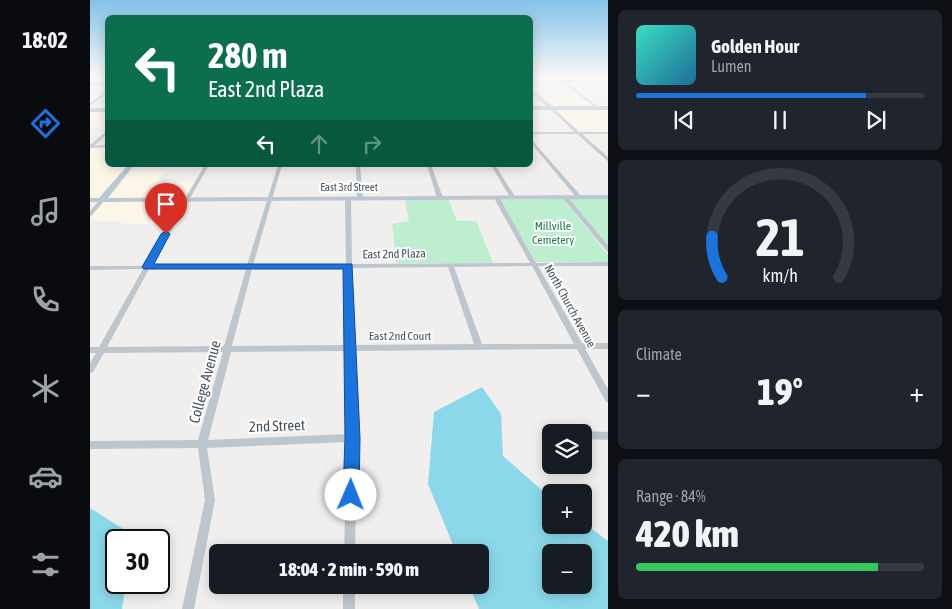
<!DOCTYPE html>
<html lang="en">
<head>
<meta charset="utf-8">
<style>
	body { margin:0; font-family:"Asap Condensed",sans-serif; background:#20242c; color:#f1f3f6; height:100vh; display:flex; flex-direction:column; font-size:19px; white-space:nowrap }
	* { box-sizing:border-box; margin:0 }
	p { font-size:16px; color:#9ea1a6 }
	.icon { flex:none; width:28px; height:28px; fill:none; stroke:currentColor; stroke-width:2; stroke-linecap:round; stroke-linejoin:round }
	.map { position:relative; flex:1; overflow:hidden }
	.details { display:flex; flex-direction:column; gap:10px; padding:10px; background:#0d0f14; width:344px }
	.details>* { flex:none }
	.banner { position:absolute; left:15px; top:15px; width:428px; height:152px; border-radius:8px; box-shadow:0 2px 12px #0003; background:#0b6e4f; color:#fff; overflow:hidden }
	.tools { position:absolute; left:452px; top:424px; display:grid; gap:10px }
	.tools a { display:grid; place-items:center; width:50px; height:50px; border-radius:8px; background:#171b24; box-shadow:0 2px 12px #0003; font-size:25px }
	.speed { position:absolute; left:15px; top:529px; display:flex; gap:10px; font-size:25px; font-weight:700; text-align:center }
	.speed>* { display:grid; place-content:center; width:65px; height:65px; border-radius:50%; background:#171b24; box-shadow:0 2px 12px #0003; line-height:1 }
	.speed .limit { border:2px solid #111; border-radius:8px; background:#fff; color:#111 }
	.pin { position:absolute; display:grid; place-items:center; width:42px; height:42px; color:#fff; margin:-51px -21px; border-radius:50% 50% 50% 0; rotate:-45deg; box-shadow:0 0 5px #0007 }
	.pin .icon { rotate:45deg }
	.me { position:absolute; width:55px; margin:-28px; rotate:1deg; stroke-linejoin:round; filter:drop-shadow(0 0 4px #0008) }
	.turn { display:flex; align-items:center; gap:18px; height:105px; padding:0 20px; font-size:22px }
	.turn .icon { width:65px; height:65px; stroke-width:2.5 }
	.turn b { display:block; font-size:35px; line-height:42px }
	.lanes { display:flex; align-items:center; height:48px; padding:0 20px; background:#0003; justify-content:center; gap:25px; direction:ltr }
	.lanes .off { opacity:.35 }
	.big { font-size:38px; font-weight:800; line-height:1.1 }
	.details .tile { flex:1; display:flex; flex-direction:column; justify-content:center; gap:8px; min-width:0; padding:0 18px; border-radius:8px; background:#20242c }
	.details .dial { align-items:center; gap:0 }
	.dial svg { height:130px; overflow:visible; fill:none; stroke:#363941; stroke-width:7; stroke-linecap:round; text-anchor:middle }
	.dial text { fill:#f1f3f6; stroke:none }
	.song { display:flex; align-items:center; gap:15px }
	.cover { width:60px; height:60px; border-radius:8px; background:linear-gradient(135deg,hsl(170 70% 55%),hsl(200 70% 35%)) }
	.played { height:5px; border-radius:2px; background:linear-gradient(90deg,#1b73df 80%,#363941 80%) }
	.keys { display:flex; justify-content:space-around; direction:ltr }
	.heat { display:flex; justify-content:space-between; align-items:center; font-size:28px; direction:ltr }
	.charge { height:8px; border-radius:4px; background:linear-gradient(90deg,#34c759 84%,#363941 0) }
	.trip { position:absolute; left:119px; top:544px; width:280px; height:50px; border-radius:8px; background:#171b24; box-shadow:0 2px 12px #0003; font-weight:800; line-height:50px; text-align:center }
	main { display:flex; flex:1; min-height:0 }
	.tab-bar { display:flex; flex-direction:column; width:90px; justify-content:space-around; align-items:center; background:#090b0e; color:#9ea1a6 }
	.tab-bar .icon { width:35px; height:35px }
	.tab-bar .selected { color:#1b73df }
	.tab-bar b { font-size:22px; color:#f1f3f6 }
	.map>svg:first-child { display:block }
</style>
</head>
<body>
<main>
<nav class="tab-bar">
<b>18:02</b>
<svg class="icon selected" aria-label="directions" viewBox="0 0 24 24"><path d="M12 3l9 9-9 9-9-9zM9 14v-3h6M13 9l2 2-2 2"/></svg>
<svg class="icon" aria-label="music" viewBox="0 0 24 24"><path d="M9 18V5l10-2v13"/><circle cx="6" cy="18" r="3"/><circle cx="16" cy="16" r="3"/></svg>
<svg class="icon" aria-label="phone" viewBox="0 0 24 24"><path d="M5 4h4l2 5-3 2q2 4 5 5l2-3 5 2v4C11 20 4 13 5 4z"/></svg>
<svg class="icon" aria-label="climate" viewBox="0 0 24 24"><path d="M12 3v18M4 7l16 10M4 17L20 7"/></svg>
<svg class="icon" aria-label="car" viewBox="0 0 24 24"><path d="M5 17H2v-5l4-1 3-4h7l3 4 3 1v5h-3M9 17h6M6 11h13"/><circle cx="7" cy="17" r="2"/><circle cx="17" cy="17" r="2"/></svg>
<svg class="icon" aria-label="filters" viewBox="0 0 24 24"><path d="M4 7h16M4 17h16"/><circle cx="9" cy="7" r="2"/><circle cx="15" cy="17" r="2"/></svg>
</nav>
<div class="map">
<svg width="519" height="609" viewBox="0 0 519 609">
	<rect width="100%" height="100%" fill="#f1eeee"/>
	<path fill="#fcf6e8" d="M452,97H492L503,106H464Z
		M465,109H507L518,118V132L489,131Z
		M0,111H17V129L4,141L17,127H0Z
		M2,147H17L18,165H39L11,199H0V149Z
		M38,171H75L68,181L106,182L95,199H15Z
		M13,201H94L80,224H36L38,221H0V217Z"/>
	<path fill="#bdeed0" d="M358,199L367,221H386L403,263H307L302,224L319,221L315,200Z
		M474,199L518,255V262H446L410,200Z
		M479,199H518V248Z"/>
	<path fill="#8bd8eb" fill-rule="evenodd" d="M392,387L411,414L413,456L461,498V525H494V523L518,541V609H389L379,585H390V552H366L338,484L344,412ZM461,552H494V585H461Z
		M0,508L43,535L42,540H26V582L36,583L32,609H0Z"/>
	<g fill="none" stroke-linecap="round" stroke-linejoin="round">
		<path fill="#bdc6cd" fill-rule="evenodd" d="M440,80H513L514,81L476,82L508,107L507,109L473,82H440Z
			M0,83H18V85H0Z
			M18,90V93L0,106V103Z
			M459,106H461L489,132H519V134H492L519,158V162L487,134H440V132H485L459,108Z
			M18,130V133L4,146L18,145V147L0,148V145Z
			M440,138L491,196V198H487L440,142Z
			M115,165H119L61,266L157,265L188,165H192L163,265L256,264L255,199L258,197L261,199L262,264L440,263L404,198L409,197L446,263L519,262V266H448L492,343H519V349H495L519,391V403L516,402L487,349L264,351L267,438L265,552H254L257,442L117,448L125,500L104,609H92L115,500L108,448L0,449V441L108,440L133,352L14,353L3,372L0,373V363L6,353H0V347H9L53,269L0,270V266H55ZM442,266L484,344H392L364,267ZM358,267L384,344L264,345L262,268ZM256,268L257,345L142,346L162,269ZM59,269H156L134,346L17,347ZM257,351V434L118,440L141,352Z
			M266,165H270L273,199L270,201L267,199Z
			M337,165H341L353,198L352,199L347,198Z
			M401,165H405L426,198L425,199H421Z
			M473,196H477L519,247V254L473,198Z
			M0,198H12L15,200L2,215L0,216V211L8,202H0Z
			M456,430L464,431L465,432H461V438L453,437L451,434L453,431Z
			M494,431L519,432V440L494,439V432H491Z
			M253,585H265V609H253Z"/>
		<path fill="#bcc7d2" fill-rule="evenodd" d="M440,88L462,106V108H458L440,91Z
			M38,165H44L18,198L519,195V199L9,202V198Z"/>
		<path fill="#aebecd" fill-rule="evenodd" d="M440,106H519V110H440Z
			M0,108H18V112H0Z"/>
	</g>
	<linearGradient id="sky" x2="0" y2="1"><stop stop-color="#83c2e9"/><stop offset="0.47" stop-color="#f9f7f7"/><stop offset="1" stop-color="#f9f7f7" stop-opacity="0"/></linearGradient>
	<rect width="519" height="161" fill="url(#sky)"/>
	<path fill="#1b73df" stroke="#124b91" d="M76,231L80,234L64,264H262L270,438L269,495L267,501L261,504L255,501L253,495L255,438L253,269H54L52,267L71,234Z"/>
	<g text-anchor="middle" stroke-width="4" stroke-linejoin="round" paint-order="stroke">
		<g font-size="11" fill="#47525c" stroke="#fff">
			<text x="259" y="191">East 3rd Street</text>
		</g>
		<g font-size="12" fill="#187d49" stroke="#fff">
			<text x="463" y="230">Millville<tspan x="463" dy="14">Cemetery</tspan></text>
		</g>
		<g font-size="12" fill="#47525c" stroke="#fff">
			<text transform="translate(304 254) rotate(-1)" y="4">East 2nd Plaza</text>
			<text transform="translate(480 306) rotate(61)" y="4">North Church Avenue</text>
			<text x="310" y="340">East 2nd Court</text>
		</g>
		<g font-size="15" fill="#47525c" stroke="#fff">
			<text transform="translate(115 382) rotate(-75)" y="5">College Avenue</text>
			<text transform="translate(187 426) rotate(-2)" y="5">2nd Street</text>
		</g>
	</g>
</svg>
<div class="tools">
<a><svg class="icon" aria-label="layers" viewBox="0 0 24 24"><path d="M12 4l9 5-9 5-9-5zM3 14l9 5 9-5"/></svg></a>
<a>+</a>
<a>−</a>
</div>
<div class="speed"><div class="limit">30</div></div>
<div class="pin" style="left:76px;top:234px;background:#d93025"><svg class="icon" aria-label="arrive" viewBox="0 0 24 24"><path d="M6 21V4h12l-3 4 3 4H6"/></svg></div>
<svg class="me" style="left:261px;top:495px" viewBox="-20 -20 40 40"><circle r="19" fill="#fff"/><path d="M0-13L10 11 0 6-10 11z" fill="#1b73df"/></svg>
<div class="trip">18:04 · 2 min · 590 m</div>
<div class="banner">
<div class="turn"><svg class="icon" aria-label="left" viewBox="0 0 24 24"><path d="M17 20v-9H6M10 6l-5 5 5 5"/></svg><div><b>280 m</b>East 2nd Plaza</div></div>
<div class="lanes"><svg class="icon" aria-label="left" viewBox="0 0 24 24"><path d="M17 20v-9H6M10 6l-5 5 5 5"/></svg><svg class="icon off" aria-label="ahead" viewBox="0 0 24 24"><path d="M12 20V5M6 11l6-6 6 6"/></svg><svg class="icon off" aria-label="right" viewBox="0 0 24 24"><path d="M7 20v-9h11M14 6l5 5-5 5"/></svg></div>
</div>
</div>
<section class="details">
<div class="tile">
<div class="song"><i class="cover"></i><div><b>Golden Hour</b><p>Lumen</p></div></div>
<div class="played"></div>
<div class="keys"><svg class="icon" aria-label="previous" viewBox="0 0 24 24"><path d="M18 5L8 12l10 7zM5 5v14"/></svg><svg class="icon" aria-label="pause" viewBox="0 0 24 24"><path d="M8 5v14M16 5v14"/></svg><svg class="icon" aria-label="next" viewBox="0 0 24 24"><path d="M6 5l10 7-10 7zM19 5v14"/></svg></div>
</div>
<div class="tile dial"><svg viewBox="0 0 100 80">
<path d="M14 69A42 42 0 1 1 86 69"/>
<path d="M14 69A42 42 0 0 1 8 44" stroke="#1b73df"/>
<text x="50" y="56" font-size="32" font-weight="700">21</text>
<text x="50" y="72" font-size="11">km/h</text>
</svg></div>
<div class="tile"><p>Climate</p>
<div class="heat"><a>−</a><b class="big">19°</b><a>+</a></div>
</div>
<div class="tile"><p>Range · 84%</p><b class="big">420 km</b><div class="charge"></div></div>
</section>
</main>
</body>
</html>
